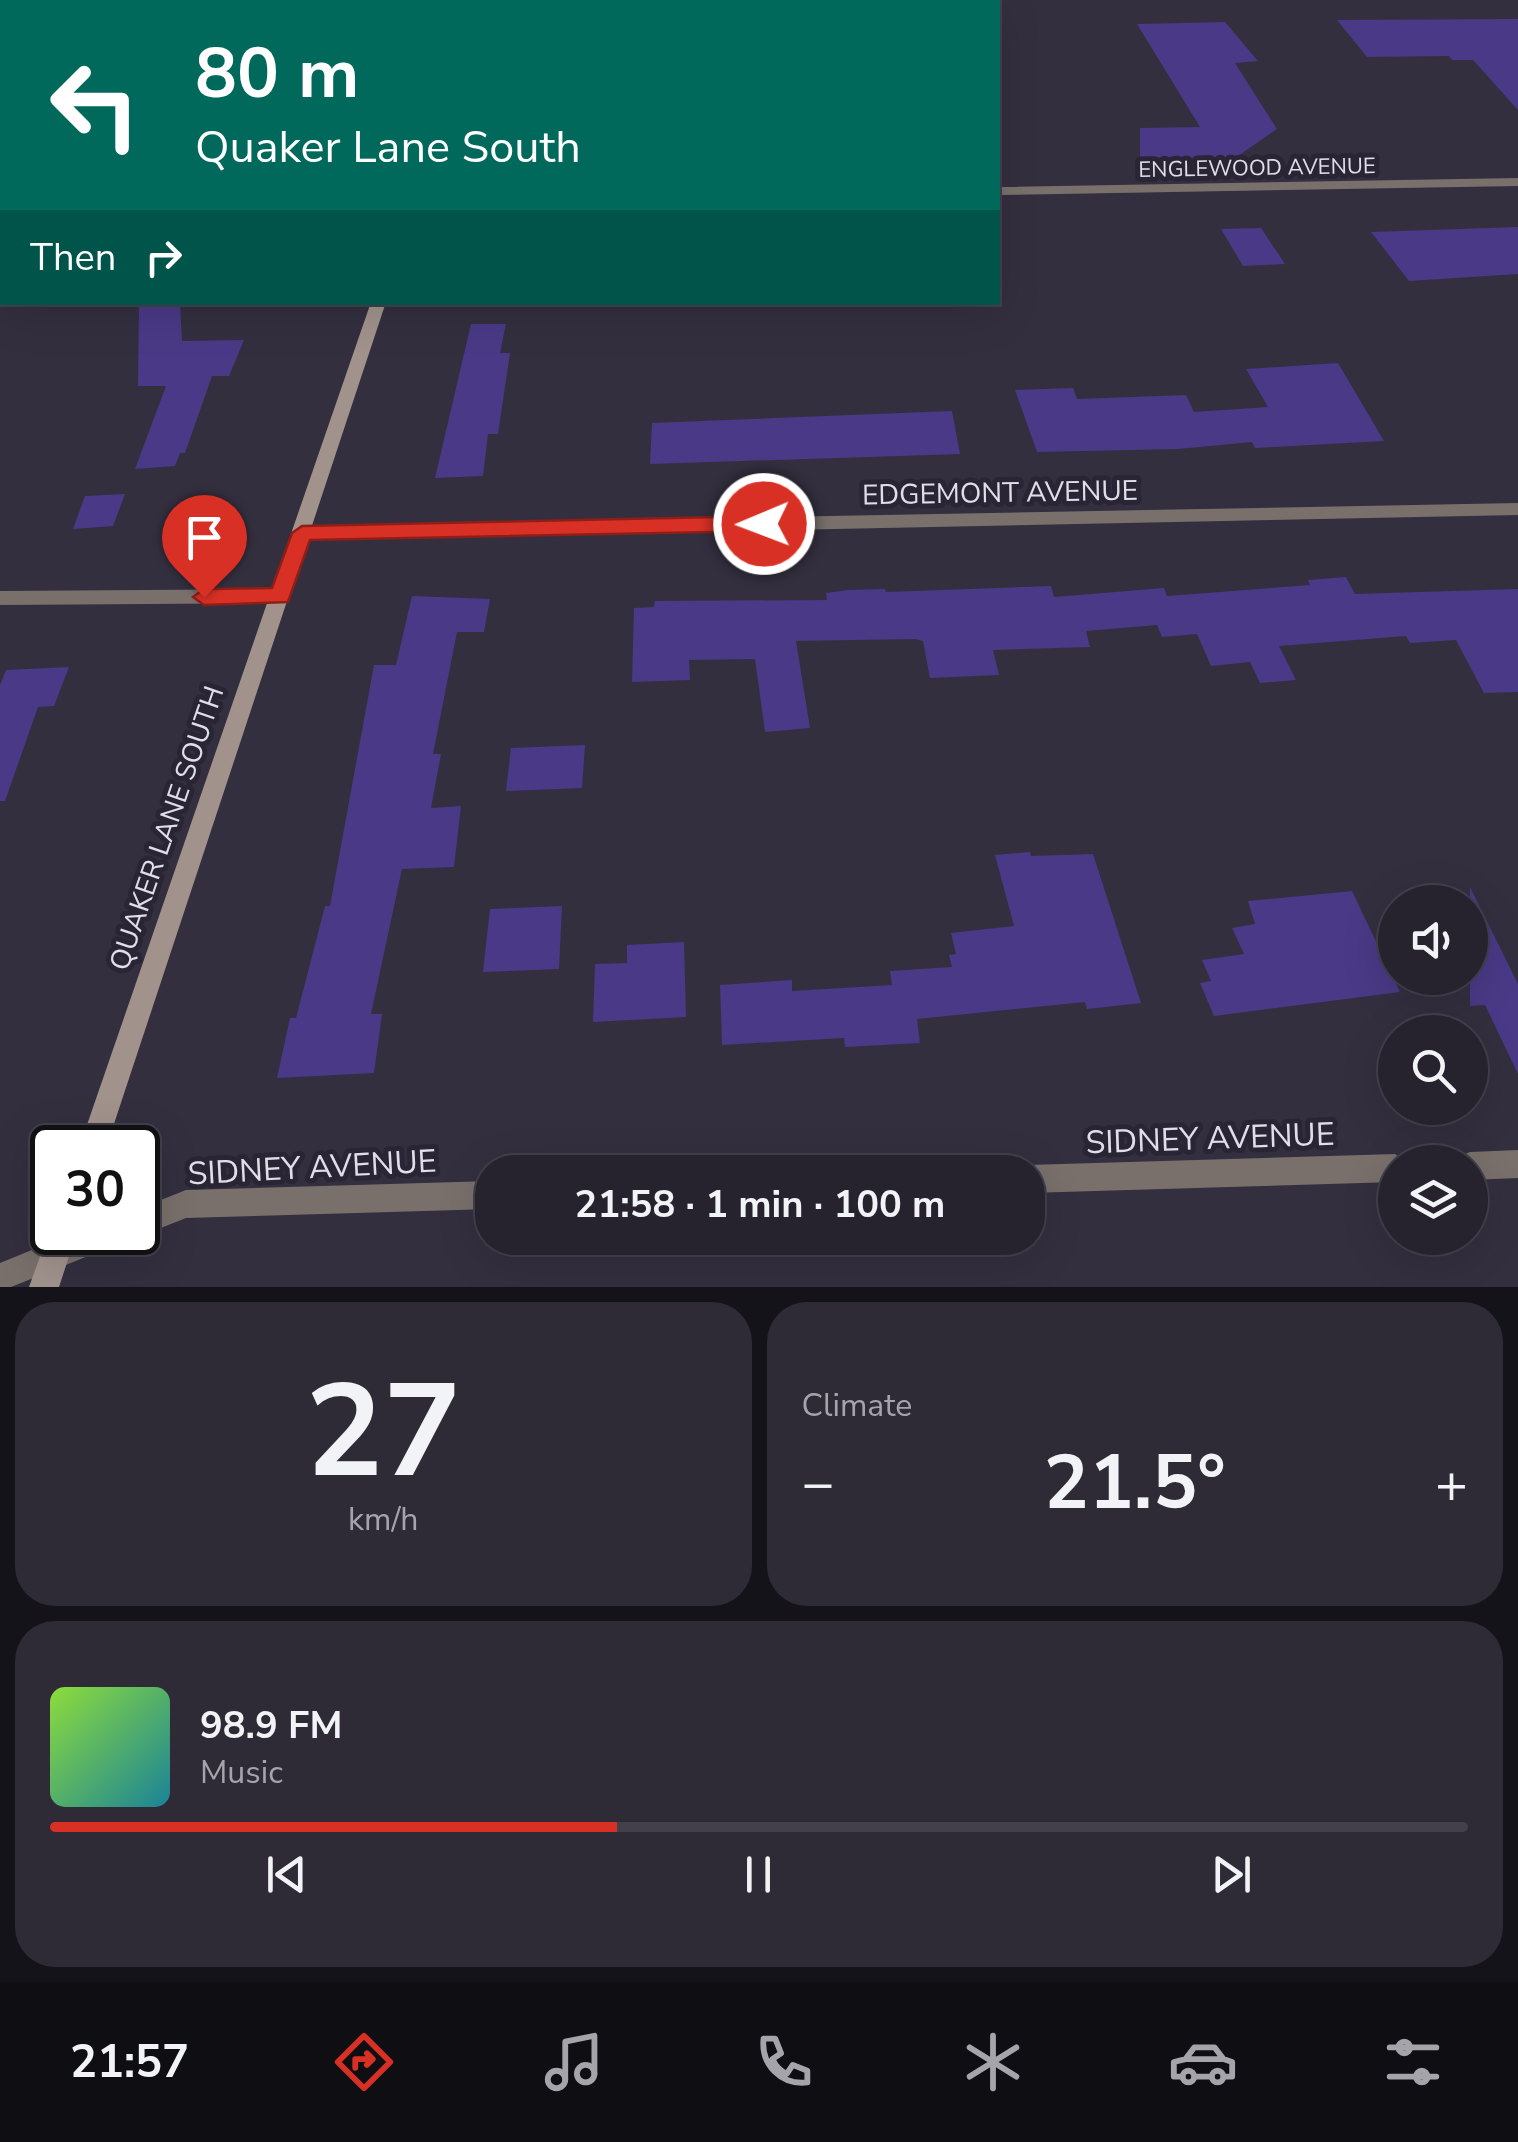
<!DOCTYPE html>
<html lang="en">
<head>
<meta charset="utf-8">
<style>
	body { margin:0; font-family:"Nunito Sans",sans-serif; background:#2e2b37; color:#f1f3f6; height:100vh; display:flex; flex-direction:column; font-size:38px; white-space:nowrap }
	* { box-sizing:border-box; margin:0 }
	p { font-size:32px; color:#a4a4aa }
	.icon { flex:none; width:55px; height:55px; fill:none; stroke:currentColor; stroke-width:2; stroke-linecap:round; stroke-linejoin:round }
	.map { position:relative; height:1287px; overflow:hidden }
	.side { display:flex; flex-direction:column; gap:15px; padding:15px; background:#15131a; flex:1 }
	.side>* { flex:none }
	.banner { position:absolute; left:0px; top:0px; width:1000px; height:305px; box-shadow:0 10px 40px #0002,0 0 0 2px #42404b; background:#00695c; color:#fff; overflow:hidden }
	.fabs { position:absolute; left:1378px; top:885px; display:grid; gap:20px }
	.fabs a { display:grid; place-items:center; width:110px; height:110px; border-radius:50%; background:#26232f; box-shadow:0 10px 40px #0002,0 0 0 2px #42404b; font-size:50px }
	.speed { position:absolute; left:30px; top:1125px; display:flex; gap:20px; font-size:50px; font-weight:700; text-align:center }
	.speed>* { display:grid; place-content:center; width:130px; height:130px; border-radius:50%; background:#26232f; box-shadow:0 10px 40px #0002,0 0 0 2px #42404b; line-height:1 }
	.speed .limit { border:5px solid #111; border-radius:15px; background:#fff; color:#111 }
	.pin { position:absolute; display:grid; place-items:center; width:85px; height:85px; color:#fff; margin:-102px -42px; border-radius:50% 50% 50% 0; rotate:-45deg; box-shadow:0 0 10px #0007 }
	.pin .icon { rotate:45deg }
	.me { position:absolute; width:110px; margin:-55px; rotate:269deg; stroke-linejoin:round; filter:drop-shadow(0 0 8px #0008) }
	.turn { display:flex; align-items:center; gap:35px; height:210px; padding:0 30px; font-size:45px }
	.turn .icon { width:130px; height:130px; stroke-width:2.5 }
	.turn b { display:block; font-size:70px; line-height:85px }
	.then { display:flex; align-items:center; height:95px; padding:0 30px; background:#0003; gap:20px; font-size:38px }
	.big { font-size:75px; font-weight:700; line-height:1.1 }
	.side .card { flex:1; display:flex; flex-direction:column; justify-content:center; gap:15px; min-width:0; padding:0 35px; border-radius:40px; background:#2e2b37 }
	.side .dial { align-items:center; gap:0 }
	.dial b { font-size:130px; line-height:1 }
	.song { display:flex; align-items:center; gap:30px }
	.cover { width:120px; height:120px; border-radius:15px; background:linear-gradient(135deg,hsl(90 70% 55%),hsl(190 70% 35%)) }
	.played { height:10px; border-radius:5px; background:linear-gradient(90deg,#d93025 40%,#42404b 40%) }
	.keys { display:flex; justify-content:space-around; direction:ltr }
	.heat { display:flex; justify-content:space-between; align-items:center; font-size:55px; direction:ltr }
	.side .tiles { flex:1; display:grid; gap:15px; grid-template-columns:1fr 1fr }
	.card:last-child { grid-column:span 2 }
	.trip { position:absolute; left:475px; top:1155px; width:570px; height:100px; border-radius:40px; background:#26232f; box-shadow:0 10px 40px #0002,0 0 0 2px #42404b; font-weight:700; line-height:100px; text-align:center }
	.dock { display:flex; height:160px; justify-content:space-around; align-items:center; background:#0f0e13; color:#a4a4aa }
	.dock .icon { width:70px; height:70px }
	.dock .selected { color:#d93025 }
	.dock b { font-size:45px; color:#f1f3f6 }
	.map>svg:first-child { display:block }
</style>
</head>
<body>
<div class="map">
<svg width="1518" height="1287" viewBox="0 0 1518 1287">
	<rect width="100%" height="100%" fill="#332f3f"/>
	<path fill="#4a3986" d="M1518,19V110L1473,60H1452L1449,56L1367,57L1337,20Z
		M1225,22L1258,61L1235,63L1277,129L1235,158L1140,157V128L1200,127L1137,24Z
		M1518,227V274L1409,281L1371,232Z
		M1261,228L1285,264L1243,266L1221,229Z
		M139,302H180L182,341L244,340L229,376H212L185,453H180L175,466L135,469L166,386H138Z
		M471,324H506L500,353H510L498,434H488L483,476L435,478Z
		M1338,363L1384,441L1255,448L1252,442L1178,449L1037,452L1015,390L1073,388L1077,399L1186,395L1194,412L1268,407L1246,369Z
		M952,411L960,454L650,464L652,423Z
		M125,494L113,526L73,529L85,496Z
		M1346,577L1355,594L1518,589V692L1484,693L1456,640L1410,643L1406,636L1279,646L1296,680L1260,683L1250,662L1211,666L1197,634L1162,637L1157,625L1086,631L1090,647L993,650L999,675L930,678L923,641L915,639L796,641L810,728L765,732L755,659L689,660L690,680L632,682L634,608L654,607L655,601L827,600L826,593L848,590L885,589L886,592L1051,586L1054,597L1164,588L1167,596L1310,585L1308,580Z
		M412,596L490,599L484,632H457L433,754H441L431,808L461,806L454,867L402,869L371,1014H382L374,1073L277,1078L290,1018H296L325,906H330L374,665H396Z
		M69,667L54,706L38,707L5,801H0V685L6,670Z
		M585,745L582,788L506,791L511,748Z
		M1030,852L1031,856L1093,854L1141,1003L1087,1009L1085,1002L917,1019L920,1043L845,1047L844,1038L722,1045L720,985L792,980V991L892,985L890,971L952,967L949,955L956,954L951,933L1014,926L995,855Z
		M1470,887L1518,984V1074L1485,1005L1470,1006Z
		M1352,891L1400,992L1214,1016L1200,983L1211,981L1202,960L1244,954L1232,928L1255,924L1248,901Z
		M562,906L559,969L483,972L490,909Z
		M684,942L686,1017L593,1022L595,964L627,963V945Z"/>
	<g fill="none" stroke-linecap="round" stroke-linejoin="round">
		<path fill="#79706c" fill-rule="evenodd" d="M581,0H809L580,2Z
			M1518,178V186L998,195V187Z
			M1518,503V515L302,540L293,533L302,526Z
			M280,589L290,596L280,603L0,605V591Z
			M1518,1150V1178L1470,1180V1162H1458L1460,1156L1470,1152Z
			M1395,1154L1406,1162H1395V1182L1028,1193V1172H1017L1028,1165Z
			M492,1181V1209L186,1218L138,1237L128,1232H138V1209L186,1190Z
			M76,1232H127L123,1242L11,1287H0V1263Z"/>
		<path fill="#a1928c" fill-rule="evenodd" d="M371,302H386L106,1148H79Z
			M52,1223V1232H77L59,1287H29Z"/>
	</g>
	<path fill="#d93025" stroke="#8d1f18" stroke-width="2.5" d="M764,516L774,524L764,531L310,540L288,602L204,605L193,597L204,589L272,588L292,533L302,526Z"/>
	<g text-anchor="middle" stroke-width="10" stroke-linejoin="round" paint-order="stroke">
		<g font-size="22" fill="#e0dee8" stroke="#292535">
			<text transform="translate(1257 167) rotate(-1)" y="8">ENGLEWOOD AVENUE</text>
		</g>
		<g font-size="28" fill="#e0dee8" stroke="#292535">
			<text transform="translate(1000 492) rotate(-1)" y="10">EDGEMONT AVENUE</text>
			<text transform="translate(166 828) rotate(-71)" y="10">QUAKER LANE SOUTH</text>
		</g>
		<g font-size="32" fill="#e0dee8" stroke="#292535">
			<text transform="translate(1210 1138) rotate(-2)" y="11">SIDNEY AVENUE</text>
			<text transform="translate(312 1167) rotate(-3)" y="11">SIDNEY AVENUE</text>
		</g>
	</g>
</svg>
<div class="fabs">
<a><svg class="icon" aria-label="sound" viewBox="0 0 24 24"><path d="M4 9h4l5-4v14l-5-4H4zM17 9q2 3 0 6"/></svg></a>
<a><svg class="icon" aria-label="search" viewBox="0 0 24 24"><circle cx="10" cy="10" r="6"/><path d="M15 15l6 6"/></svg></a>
<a><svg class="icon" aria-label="layers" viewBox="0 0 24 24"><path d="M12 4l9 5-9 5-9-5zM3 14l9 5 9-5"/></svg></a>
</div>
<div class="speed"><div class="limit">30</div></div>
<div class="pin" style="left:204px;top:597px;background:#d93025"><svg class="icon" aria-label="arrive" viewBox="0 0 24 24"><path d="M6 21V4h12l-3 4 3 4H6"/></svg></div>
<svg class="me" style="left:764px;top:524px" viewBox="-20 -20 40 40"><circle r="17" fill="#d93025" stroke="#fff" stroke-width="3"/><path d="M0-11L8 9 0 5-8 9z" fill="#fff"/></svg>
<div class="trip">21:58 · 1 min · 100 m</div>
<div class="banner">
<div class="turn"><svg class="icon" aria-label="left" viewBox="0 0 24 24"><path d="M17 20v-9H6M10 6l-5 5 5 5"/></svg><div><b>80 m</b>Quaker Lane South</div></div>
<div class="then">Then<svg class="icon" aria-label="right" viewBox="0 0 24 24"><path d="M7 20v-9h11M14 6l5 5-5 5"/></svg></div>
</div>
</div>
<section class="side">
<div class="tiles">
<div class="card dial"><b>27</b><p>km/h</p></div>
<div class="card"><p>Climate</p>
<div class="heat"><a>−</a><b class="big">21.5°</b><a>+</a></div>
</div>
<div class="card">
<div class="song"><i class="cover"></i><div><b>98.9 FM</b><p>Music</p></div></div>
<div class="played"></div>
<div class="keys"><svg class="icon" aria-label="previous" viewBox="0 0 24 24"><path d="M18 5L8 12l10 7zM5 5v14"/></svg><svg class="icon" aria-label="pause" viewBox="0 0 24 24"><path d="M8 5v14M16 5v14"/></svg><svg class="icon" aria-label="next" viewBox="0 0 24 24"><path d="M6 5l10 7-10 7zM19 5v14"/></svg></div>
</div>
</div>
</section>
<nav class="dock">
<b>21:57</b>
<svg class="icon selected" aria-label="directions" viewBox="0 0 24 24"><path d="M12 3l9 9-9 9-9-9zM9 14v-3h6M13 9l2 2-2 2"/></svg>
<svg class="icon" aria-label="music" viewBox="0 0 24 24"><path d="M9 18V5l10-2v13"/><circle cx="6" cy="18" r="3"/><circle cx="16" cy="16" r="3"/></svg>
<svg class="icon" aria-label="phone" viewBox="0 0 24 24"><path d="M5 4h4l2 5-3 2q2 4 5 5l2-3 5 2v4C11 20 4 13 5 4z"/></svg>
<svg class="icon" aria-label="climate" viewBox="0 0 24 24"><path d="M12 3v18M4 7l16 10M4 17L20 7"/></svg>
<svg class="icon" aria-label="car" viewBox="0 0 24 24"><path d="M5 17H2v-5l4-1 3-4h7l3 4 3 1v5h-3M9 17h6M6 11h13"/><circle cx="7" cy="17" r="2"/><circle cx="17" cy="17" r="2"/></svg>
<svg class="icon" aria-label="filters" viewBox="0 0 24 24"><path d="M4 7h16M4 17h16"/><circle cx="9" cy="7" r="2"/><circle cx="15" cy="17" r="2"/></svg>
</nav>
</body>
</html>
